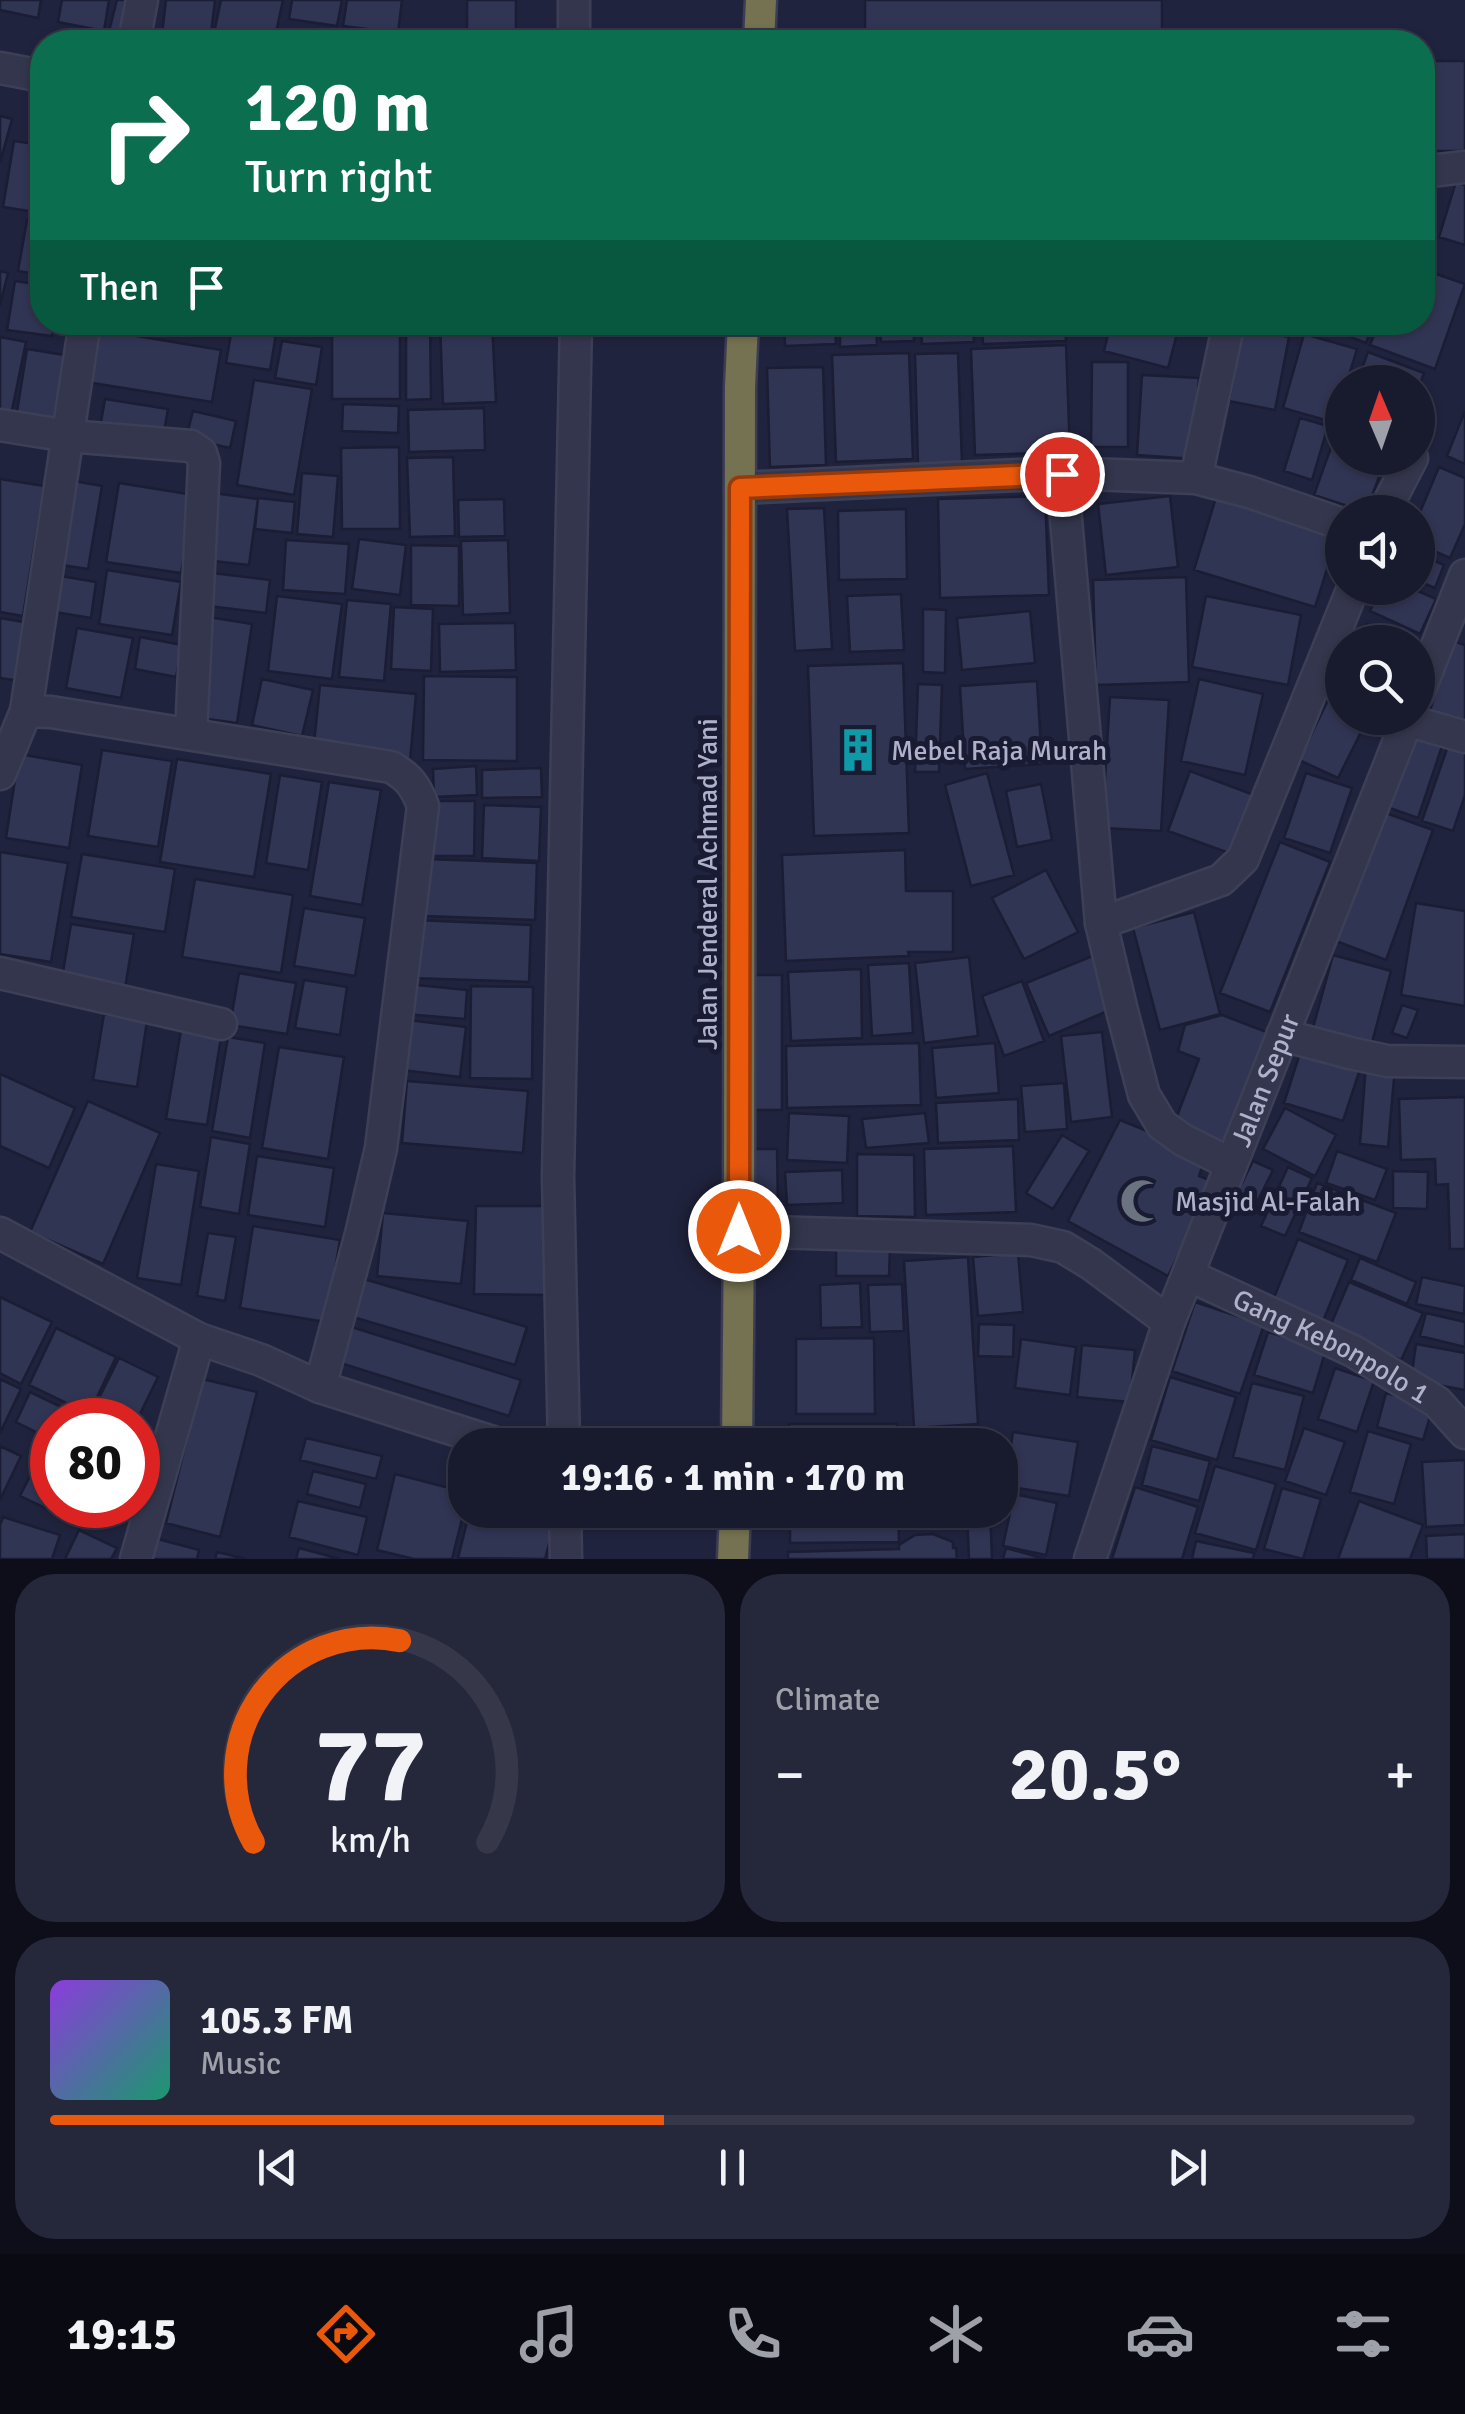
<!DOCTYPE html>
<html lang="en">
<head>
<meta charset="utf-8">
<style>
	body { margin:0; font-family:Signika,sans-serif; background:#25273a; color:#f1f3f6; height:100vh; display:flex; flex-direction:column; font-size:38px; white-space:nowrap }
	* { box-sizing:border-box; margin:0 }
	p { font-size:32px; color:#9fa1aa }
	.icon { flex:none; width:55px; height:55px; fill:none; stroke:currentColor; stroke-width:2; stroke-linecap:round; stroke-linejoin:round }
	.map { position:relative; height:1559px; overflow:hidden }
	.details { display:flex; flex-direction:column; gap:15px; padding:15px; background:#0d0e19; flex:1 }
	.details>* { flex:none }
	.banner { position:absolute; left:30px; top:30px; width:1405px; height:305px; border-radius:40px; box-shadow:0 2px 8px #0004,0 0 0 2px #36384a; background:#0b6e4f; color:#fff; overflow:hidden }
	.needle { width:65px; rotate:358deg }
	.fabs { position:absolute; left:1325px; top:365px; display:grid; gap:20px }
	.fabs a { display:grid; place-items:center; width:110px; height:110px; border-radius:50%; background:#181a2e; box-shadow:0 2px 8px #0004,0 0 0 2px #36384a; font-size:50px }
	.speed { position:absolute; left:30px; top:1398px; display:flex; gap:20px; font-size:50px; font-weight:700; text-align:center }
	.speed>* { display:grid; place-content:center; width:130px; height:130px; border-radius:50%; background:#181a2e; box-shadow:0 2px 8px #0004,0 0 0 2px #36384a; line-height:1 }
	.speed .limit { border:15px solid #d22; background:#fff; color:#111 }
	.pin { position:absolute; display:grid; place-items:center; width:85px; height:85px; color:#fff; margin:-42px; border:5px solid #fff; border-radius:50%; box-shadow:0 2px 10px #0007 }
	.me { position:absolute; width:110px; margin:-55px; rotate:0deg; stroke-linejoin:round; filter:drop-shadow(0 0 8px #0008) }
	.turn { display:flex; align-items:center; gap:35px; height:210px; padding:0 50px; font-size:45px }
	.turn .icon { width:130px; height:130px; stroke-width:2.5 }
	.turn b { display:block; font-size:70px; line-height:85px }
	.then { display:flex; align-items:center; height:95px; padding:0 50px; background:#0003; gap:20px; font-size:38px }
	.big { font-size:75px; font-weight:800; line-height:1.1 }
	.details .card { flex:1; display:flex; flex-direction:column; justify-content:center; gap:15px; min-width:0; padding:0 35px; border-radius:40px; background:#25273a }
	.details .dial { align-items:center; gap:0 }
	.dial svg { height:260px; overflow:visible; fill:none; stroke:#36384a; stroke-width:7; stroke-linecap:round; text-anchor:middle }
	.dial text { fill:#f1f3f6; stroke:none }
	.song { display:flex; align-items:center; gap:30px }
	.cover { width:120px; height:120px; border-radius:15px; background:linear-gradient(135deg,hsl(270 70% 55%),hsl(160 70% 35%)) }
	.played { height:10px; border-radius:5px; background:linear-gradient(90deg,#ea580c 45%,#36384a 45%) }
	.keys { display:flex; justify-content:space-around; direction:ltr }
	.heat { display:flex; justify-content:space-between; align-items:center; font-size:55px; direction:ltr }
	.details .tiles { flex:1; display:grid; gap:15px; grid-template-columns:1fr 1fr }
	.card:last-child { grid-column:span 2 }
	.trip { position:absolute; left:448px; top:1428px; width:570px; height:100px; border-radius:40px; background:#181a2e; box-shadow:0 2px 8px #0004,0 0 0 2px #36384a; font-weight:800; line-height:100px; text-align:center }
	.dock { display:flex; height:160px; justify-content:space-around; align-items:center; background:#0a0a12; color:#9fa1aa }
	.dock .icon { width:70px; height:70px }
	.dock .selected { color:#ea580c }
	.dock b { font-size:45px; color:#f1f3f6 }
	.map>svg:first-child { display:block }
</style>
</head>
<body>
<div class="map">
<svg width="1465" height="1559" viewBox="0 0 1465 1559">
	<rect width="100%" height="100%" fill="#20233d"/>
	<path fill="#313554" stroke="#1b1d34" stroke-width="2.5" d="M0,0H41L38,18L0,10Z
		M62,0H109L104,31L58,22Z
		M117,0H137L121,42L107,39Z
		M166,0H215L210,42H161Z
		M221,0H283L274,42H212Z
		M292,0H342L337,26L289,19Z
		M347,0H402L398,33L343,26Z
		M467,0H516V36L467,35Z
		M865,0H1162V39L865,40Z
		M304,34L345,42H303Z
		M412,37V42H353L352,38Z
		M1422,61H1424V151H1422Z
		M1431,61H1465V151H1431Z
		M0,116L12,119L0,163Z
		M14,141L42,145V213L3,207Z
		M1456,182L1465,185V245L1439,237Z
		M27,220L42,222V275L18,271Z
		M1422,269L1465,284L1435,369L1370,345L1379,322H1422Z
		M0,271L8,273L0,305Z
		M15,281L42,285V322H54L52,336L7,330Z
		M152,322H216L214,335L151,324Z
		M233,322H278L270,370L226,363Z
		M332,322H400V399H332Z
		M492,322L496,402L443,404L440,323Z
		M784,322H835L836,344L785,346Z
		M840,322H876L877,345L840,347Z
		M880,322H913L914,341L881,342Z
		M921,322H973L974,342L922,344Z
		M982,322H1065L1066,341L983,344Z
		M1111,322H1180L1168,368L1104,351Z
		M1316,322H1374L1366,343L1316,324Z
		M406,323H430L431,399L406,400Z
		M1243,328L1289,337L1275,410L1229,401Z
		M95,329L221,350L212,402L86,382Z
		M1304,334L1357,349L1347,382H1342V400L1336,423L1283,408Z
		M0,337L26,342L11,415L0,412Z
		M282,341L322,347L316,385L275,378Z
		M1066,345L1070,452L975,455L971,349Z
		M27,349L77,357L65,432L15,424Z
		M1368,352L1424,373L1418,389V382H1357Z
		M909,353L913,459L836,462L832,355Z
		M958,353L962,463L918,465L915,354Z
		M1092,362H1128V447H1091Z
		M823,367L826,465L770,467L767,368Z
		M1142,375L1199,378L1194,459L1137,455Z
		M254,380L312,389L294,495L237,485Z
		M105,399L168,409L163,438L100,428Z
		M343,404L399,406L398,433L342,431Z
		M484,408L485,450L409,452L408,410Z
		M193,411L236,421L230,448L186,438Z
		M1465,411V464L1447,456Z
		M1300,418L1328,426L1312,480L1284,471Z
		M1338,428L1342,430V458H1386L1366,512L1314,495Z
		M399,447L400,529H342L341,448Z
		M453,457L455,536L410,537L407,458Z
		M1439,467L1465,478V524L1450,558L1418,544V517Z
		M302,473L338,476L333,537L297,534Z
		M0,479L44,486L23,616L0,612Z
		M68,480L102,486L88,569L55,564Z
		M119,483L194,495L181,573L106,562Z
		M213,493L258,499L249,565L204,560Z
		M1217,494L1339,532L1315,607L1194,570Z
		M1045,496L1049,595L940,598L938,499Z
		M1170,496L1178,567L1106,575L1098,504Z
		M258,498L295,502L292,533L255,529Z
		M504,499L505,536L459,537L458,500Z
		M824,508L832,649L795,651L787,509Z
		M906,509L907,579L839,580L838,511Z
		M359,539L406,545L400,595L352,589Z
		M286,540L349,544L345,594L283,590Z
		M508,540L510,613L463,615L461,541Z
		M411,545L459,546V606L411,605Z
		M1418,554L1444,565L1435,588L1418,581Z
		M107,570L181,582L172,635L99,624Z
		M204,572L270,580L266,613L200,605Z
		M55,575L96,582L91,618L49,611Z
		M1186,577L1189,682L1096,685L1093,580Z
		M1382,588H1411L1436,599L1420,634L1370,611Z
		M901,594L904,650L850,652L847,596Z
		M277,596L342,604L332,679L268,671Z
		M1206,596L1301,615L1288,685L1192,667Z
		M347,600L391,604L384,681L339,677Z
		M394,607L433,609L431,671L391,669Z
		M923,609L946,610L945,673L923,672Z
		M1030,611L1035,663L962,670L957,618Z
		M208,617L252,624L237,723L193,717Z
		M0,618L29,623L20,681L0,678Z
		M515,623L516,670L440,672L439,624Z
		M1367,624L1411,642H1359Z
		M77,628L133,638L121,698L66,688Z
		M140,637L182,645L176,677L135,669Z
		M1453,641L1465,645V725L1429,713Z
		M903,663L909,833L814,836L808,666Z
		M424,676L517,677V761L423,760Z
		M262,679L313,690L302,736L252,725Z
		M1199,679L1263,694L1245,775L1181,761Z
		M1037,681L1042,764L965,769L960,686Z
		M918,684L942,685L939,772H915Z
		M320,685L416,694L410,761L313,753Z
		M1110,697L1169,700L1161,831L1102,828Z
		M1329,698L1342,704V718H1368L1338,778L1299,760Z
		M1414,730L1444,740L1418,818L1387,807Z
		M1450,740L1465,745V795L1453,831L1422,821Z
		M102,750L172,761L158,847L88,836Z
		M19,754L82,765L69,848L6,838Z
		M177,759L271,774L254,877L160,862Z
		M476,766L477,795L434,797L433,769Z
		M541,768L542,797L482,798V770Z
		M1190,771L1254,795L1232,854L1168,831Z
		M987,773L1014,875L971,886L945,785Z
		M1306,773L1352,788L1330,853L1284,838Z
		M280,775L322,782L308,870L266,863Z
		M329,782L381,790L362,905L310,896Z
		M1041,784L1052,840L1017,847L1006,791Z
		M431,801H475L474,856H431Z
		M484,805L541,807L539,861L482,858Z
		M1383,812L1433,830L1386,960L1336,941Z
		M1280,842L1330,862L1270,1012L1220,993Z
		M905,850L906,891H953V952H908L909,956L786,961L782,855Z
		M0,852L68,863L51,962L0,954Z
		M82,854L175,869L165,932L71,917Z
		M426,859L537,863L535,920L424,916Z
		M1046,870L1078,932L1024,959L992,898Z
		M195,879L293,895L281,973L182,957Z
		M1416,903L1465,911V1006L1401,995Z
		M304,908L365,918L355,976L294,966Z
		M1194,912L1220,1014L1160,1030L1133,928Z
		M414,920L531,925L529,982L411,978Z
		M71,924L134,934L125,988L62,978Z
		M1095,955L1117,1007L1049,1036L1026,983Z
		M1333,955L1391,971L1370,1050L1311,1035Z
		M969,957L978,1036L924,1043L915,963Z
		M909,963L913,1033L872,1036L868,965Z
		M861,969L862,1038L791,1041L788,972Z
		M239,973L296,983L287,1034L230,1025Z
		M749,975H782V1110H749Z
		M304,980L347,987L340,1035L295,1028Z
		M1022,981L1044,1041L1004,1056L982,996Z
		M407,984L467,990L465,1019L404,1014Z
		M471,986L533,987L532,1079L470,1078Z
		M1402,1005L1418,1010L1407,1038L1392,1033Z
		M104,1014L147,1021L137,1087L93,1080Z
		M1222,1015L1269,1033L1225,1149L1172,1129L1199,1059L1178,1051L1185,1025Z
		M408,1020L466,1027L460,1077L402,1070Z
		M181,1030L221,1037L207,1125L166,1119Z
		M1102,1032L1112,1117L1071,1122L1061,1036Z
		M228,1037L265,1043L250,1138L212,1131Z
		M919,1043L921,1105L787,1108L786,1046Z
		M995,1043L999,1093L936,1098L932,1048Z
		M279,1047L344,1057L328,1159L262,1148Z
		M1302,1047L1361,1066L1343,1121L1284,1103Z
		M1366,1064L1395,1067L1388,1147L1360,1144Z
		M0,1074L75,1108L49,1168L0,1146Z
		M407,1081L528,1091L523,1153L402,1143Z
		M1064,1083L1067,1129L1025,1132L1021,1086Z
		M1465,1097V1249H1450L1448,1184L1436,1185L1435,1159L1401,1160L1399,1099Z
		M1018,1099L1019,1140L938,1143L936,1103Z
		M88,1101L160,1133L103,1264L30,1232Z
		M1285,1108L1336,1135L1315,1176L1263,1149Z
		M789,1113L849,1116L847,1163L787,1160Z
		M925,1113L929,1143L866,1148L862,1119Z
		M1120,1120L1206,1155L1199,1176L1214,1182L1168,1276L1068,1221Z
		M1062,1135L1089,1151L1053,1209L1026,1193Z
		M211,1137L250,1144L239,1214L200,1207Z
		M1013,1146L1016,1212L926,1215L924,1149Z
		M751,1149H777L778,1211L751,1212Z
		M1337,1151L1387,1169L1375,1200L1326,1183Z
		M857,1154L914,1155L915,1217L857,1216Z
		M257,1156L334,1168L325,1227L248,1215Z
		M1253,1161L1273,1170L1255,1206L1235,1197Z
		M156,1164L199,1171L181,1285L137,1278Z
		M1288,1167L1312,1178L1285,1236L1261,1226Z
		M842,1170L843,1203L787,1205L785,1172Z
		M1393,1171L1428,1172L1427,1209L1393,1208Z
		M1317,1183L1396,1213L1377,1262L1299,1232Z
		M476,1206H552L550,1295L474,1294Z
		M383,1213L468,1221L461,1284L377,1276Z
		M253,1226L340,1240L326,1322L240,1308Z
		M208,1233L236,1237L225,1301L197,1296Z
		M1298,1239L1348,1260L1323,1321L1273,1300Z
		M836,1248H890L889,1276H836Z
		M1018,1253L1023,1312L978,1316L973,1257Z
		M968,1257L978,1424L914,1428L904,1261Z
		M1360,1258L1416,1282L1407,1304L1351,1280Z
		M1422,1277L1465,1286L1464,1314L1416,1304Z
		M364,1279L527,1327L515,1365L353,1317Z
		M1349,1282L1423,1313L1401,1360L1329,1329Z
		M860,1283L862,1327L821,1328L820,1285Z
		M902,1284L904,1331L870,1332L868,1285Z
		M0,1297L52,1322L21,1384L0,1373Z
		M1195,1302L1264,1325L1240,1394L1172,1371Z
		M1426,1313L1465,1322V1347L1420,1336Z
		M979,1324L1014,1325L1013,1357L978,1356Z
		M345,1325L521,1380L509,1416L334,1361Z
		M56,1328L116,1357L89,1414L29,1385Z
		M1268,1332L1326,1349L1313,1393L1254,1375Z
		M874,1338L875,1414H796V1339Z
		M1021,1339L1076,1347L1070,1395L1015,1388Z
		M1416,1344L1465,1353V1390L1411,1380Z
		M1082,1345L1135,1350L1130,1402L1077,1397Z
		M119,1358L158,1377L137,1420H88Z
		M1335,1368L1374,1381L1357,1432L1318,1419Z
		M1170,1377L1236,1397L1217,1460L1151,1440Z
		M0,1379L21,1389L0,1433Z
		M202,1379L257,1392L220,1537L166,1523Z
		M1252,1383L1304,1396L1285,1470L1233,1457Z
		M30,1392L80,1416L78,1420H52V1440L16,1422Z
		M1386,1393L1433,1406L1423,1440L1377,1427Z
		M789,1424H897V1445H789Z
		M1304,1428L1345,1442L1326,1495L1285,1481Z
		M1368,1431L1411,1444L1394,1504L1350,1492Z
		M1013,1432L1078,1442L1069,1496L1005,1486Z
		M306,1438L382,1456L376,1479L300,1460Z
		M48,1440L52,1442V1505H101L89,1529L20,1496Z
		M0,1446L21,1456L0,1500Z
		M1152,1446L1210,1461L1199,1501L1142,1485Z
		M1465,1460V1525L1426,1527L1422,1462Z
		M1215,1466L1276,1484L1256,1550L1195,1533Z
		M313,1471L366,1484L360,1508L307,1494Z
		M395,1474L465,1492V1507L452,1559H414L377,1550Z
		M1135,1487L1198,1507L1182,1559H1112Z
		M1282,1488L1321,1499L1303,1559L1264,1549Z
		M1014,1494L1057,1503L1046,1555L1003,1546Z
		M298,1501L367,1517L358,1555L289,1537Z
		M1359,1501L1423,1525L1410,1559H1338Z
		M470,1510H558L545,1559L458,1558Z
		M790,1510H898L899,1542L790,1543Z
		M909,1510H931V1525L909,1526Z
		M942,1510H960V1525L942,1526Z
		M967,1510H990L992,1559H969Z
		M3,1517L60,1535L52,1559H0V1525Z
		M79,1530L117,1548L111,1559H65Z
		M933,1534L953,1542V1548H956L957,1559H788V1552L899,1549V1545L915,1535Z
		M1465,1534V1559H1427L1426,1536Z
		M150,1537L199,1550L197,1559H144Z
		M1196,1541L1254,1553L1253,1559H1192Z
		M299,1548L340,1559H296Z
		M1006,1548L1045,1559H1003Z
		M217,1552L246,1559H215Z"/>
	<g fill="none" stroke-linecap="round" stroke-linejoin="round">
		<g stroke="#3d3f56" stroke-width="35">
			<g id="minor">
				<path d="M574,0V42"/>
				<path d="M134,42L142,0"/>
				<path d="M0,68L42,76"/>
				<path d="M1422,172L1465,167"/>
				<path d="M0,425L68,436L191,446L201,453L204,463L191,734"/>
				<path d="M1062,473L1101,923L1122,1011L1144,1095L1162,1125L1183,1140L1231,1164"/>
				<path d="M1196,478L1229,322"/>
				<path d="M740,488L1062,473L1196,478L1249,492L1342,524"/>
				<path d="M1384,512L1412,458"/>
				<path d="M1418,694L1465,575"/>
				<path d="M26,711L85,322"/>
				<path d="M1407,720L1465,737"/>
				<path d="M0,774L26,711L51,712L391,767C409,777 416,787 423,806L381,1148L361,1234L320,1387"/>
				<path d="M1101,923L1221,880L1243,859L1353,588"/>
				<path d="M0,973L221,1024"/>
				<path d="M1282,1035L1350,1053L1387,1061L1465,1062"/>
				<path d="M739,1231L1031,1240L1063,1247L1091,1264L1169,1322"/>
				<path d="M0,1233L199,1339L261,1360L320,1387L502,1445"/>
				<path id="s1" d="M1188,1275L1353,1351L1437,1402L1465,1433"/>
				<path d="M564,1445L558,1177L576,322"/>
				<path d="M565,1510L566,1559"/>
				<path d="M136,1559L199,1339"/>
				<path id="s2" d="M1090,1559L1169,1322L1408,718"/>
			</g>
		</g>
		<g stroke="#3c3d55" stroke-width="35">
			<path id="highway" d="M759,42L761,0
				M737,1445L739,1231L740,387L743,322
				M733,1559L735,1510"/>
		</g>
		<use href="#minor" stroke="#34364d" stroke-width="30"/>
		<use href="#highway" stroke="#747250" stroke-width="30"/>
	</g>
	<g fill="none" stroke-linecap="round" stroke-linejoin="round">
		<g stroke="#983908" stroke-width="25">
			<path id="route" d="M739,1231L740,488L1062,474"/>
		</g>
		<use href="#route" stroke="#ea580c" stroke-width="18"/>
	</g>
	<defs>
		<g id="building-bare" transform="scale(3.45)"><path d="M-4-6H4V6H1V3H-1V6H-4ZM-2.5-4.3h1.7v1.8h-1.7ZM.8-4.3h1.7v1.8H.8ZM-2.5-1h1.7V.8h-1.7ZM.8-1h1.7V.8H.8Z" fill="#0f9aa8" stroke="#191b32" stroke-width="2.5" paint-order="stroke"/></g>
		<g id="mosque-bare" transform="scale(3.45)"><path d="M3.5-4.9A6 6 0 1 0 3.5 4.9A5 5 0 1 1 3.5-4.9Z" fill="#6b7280" stroke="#191b32" stroke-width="2.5" paint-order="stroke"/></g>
	</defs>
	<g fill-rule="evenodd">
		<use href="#building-bare" x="858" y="750"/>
		<use href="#mosque-bare" x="1142" y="1201"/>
	</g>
	<g text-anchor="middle" stroke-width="10" stroke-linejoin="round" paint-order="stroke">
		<g font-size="28" fill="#afb0c9" stroke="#191b32" text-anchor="start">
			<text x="891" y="760">Mebel Raja Murah</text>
			<text x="1175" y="1211">Masjid Al-Falah</text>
		</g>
		<g font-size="28" fill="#afb0c9" stroke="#191b32">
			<text transform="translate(707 884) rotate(-90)" y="10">Jalan Jenderal Achmad Yani</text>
			<text dy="10" stroke="none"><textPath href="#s2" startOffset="510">Jalan Sepur</textPath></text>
			<text dy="10" stroke="none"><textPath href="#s1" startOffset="160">Gang Kebonpolo 1</textPath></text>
		</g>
	</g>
</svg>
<div class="fabs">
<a><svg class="needle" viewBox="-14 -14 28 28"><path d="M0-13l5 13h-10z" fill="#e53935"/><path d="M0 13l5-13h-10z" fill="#9fa1aa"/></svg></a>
<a><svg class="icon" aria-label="sound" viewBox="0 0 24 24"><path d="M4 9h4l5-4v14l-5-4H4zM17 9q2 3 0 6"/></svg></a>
<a><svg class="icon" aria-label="search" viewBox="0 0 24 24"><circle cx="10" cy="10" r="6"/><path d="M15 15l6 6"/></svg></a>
</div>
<div class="speed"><div class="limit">80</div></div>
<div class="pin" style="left:1062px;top:474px;background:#d93025"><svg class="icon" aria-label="arrive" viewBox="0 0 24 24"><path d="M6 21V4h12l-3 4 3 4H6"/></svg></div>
<svg class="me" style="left:739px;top:1231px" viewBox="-20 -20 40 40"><circle r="17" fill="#ea580c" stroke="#fff" stroke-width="3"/><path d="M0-11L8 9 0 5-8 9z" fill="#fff"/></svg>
<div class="trip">19:16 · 1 min · 170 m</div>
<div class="banner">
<div class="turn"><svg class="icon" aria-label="right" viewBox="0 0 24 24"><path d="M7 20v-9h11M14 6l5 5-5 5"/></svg><div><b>120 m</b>Turn right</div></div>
<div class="then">Then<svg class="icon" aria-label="arrive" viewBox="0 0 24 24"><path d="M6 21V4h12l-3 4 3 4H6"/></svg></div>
</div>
</div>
<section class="details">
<div class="tiles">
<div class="card dial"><svg viewBox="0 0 100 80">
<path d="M14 69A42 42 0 1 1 86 69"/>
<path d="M14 69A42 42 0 0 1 59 7" stroke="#ea580c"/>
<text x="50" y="56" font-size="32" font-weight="700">77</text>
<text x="50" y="72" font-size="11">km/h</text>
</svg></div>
<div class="card"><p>Climate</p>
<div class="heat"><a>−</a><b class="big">20.5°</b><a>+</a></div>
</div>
<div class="card">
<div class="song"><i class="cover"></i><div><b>105.3 FM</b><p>Music</p></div></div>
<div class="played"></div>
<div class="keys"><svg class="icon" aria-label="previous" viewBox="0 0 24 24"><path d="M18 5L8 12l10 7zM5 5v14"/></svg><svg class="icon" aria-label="pause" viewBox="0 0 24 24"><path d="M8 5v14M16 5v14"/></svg><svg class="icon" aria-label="next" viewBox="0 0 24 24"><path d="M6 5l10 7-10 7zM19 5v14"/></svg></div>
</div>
</div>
</section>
<nav class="dock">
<b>19:15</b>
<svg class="icon selected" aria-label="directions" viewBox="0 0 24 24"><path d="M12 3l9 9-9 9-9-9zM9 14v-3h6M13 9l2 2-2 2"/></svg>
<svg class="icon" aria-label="music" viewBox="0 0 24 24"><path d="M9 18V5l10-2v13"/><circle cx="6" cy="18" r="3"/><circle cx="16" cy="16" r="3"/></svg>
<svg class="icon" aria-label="phone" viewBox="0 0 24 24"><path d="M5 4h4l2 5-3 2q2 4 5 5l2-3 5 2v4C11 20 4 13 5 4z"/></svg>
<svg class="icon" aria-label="climate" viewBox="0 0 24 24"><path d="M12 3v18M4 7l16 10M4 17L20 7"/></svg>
<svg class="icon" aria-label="car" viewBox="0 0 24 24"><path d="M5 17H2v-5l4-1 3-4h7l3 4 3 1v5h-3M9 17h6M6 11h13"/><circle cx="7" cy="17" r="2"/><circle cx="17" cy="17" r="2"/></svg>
<svg class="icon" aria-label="filters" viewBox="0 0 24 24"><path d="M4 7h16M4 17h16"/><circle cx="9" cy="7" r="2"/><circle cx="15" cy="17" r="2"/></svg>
</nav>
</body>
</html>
